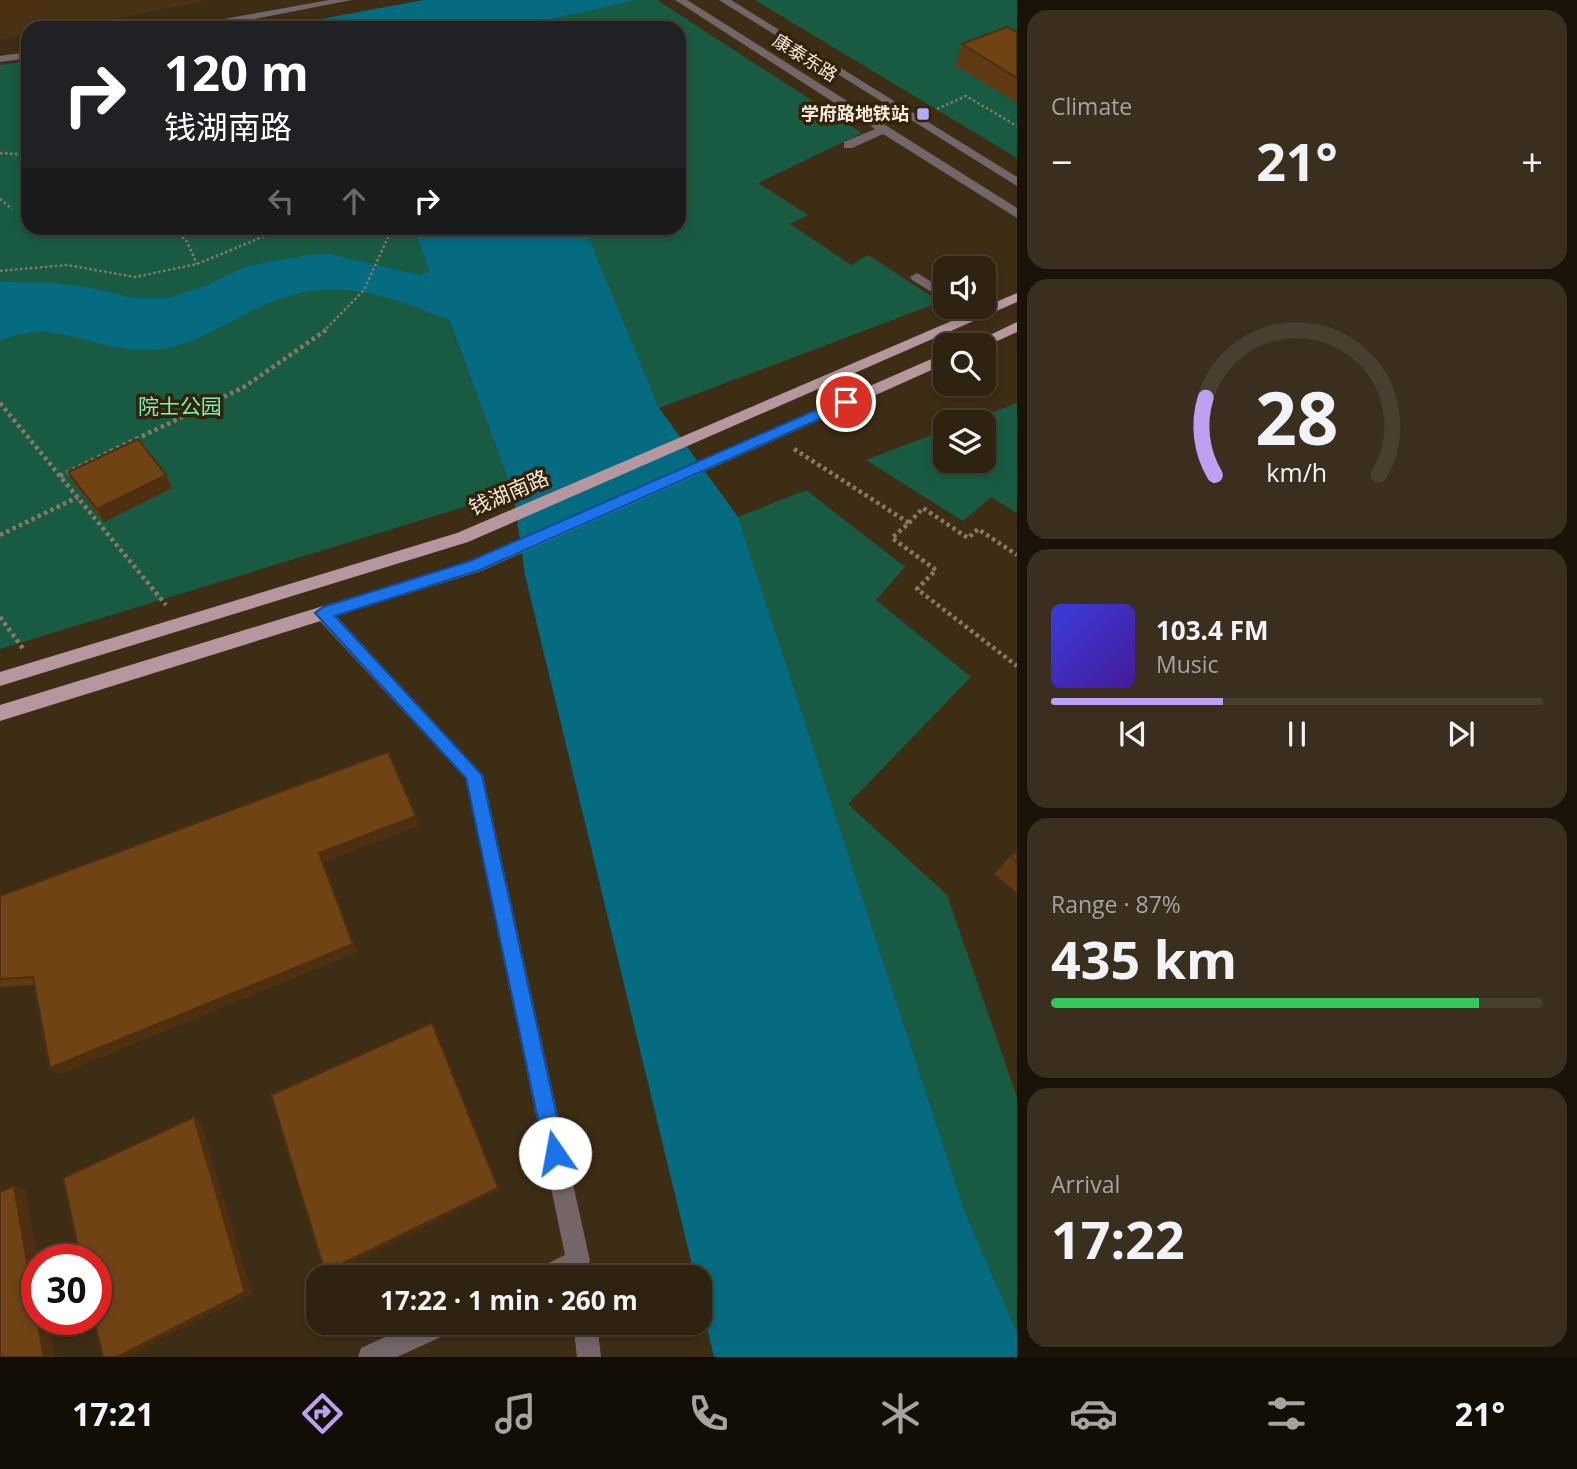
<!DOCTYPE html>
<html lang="en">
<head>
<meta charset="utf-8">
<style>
	body { margin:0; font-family:"Open Sans","Noto Sans SC",sans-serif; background:#3a2f1e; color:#f1f3f6; height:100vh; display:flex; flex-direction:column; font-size:26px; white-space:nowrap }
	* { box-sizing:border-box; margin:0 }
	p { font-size:23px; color:#a7a49f }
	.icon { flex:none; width:38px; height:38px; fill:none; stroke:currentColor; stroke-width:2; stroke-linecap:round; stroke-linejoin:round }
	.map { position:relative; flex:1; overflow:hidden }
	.panel { display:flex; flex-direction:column; gap:10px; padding:10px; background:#191309; width:560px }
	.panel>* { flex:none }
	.top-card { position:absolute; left:21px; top:21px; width:665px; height:214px; border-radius:21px; box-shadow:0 4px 10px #0003,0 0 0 2px #493f30; background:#202124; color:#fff; overflow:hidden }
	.tools { position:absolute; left:933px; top:256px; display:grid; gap:14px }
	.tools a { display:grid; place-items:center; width:63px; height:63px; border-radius:14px; background:#2e2210; box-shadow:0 4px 10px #0003,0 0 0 2px #493f30; font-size:35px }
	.speed { position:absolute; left:21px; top:1244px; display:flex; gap:14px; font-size:35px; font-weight:700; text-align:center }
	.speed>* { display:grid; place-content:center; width:91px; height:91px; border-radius:50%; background:#2e2210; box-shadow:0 4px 10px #0003,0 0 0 2px #493f30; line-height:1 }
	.speed .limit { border:10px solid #d22; background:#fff; color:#111 }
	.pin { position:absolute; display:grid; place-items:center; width:60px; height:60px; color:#fff; margin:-30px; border:4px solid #fff; border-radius:50%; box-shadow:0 2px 7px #0007 }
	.me { position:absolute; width:77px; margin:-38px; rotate:348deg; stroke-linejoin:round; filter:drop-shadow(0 0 5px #0008) }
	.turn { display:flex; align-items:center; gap:24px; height:147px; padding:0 28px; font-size:32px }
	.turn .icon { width:91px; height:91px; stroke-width:2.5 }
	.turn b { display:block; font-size:49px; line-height:60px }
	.lanes { display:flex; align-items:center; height:66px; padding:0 28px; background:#0003; justify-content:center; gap:35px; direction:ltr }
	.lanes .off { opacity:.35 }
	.big { font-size:52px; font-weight:700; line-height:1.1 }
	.panel .card { flex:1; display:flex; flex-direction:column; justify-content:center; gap:10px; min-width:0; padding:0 24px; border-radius:21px; background:#3a2f1e }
	.panel .dial { align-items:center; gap:0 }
	.dial svg { height:182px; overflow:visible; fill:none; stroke:#493f30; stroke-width:7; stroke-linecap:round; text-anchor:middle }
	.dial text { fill:#f1f3f6; stroke:none }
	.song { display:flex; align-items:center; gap:21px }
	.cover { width:84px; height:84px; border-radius:10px; background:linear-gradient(135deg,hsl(240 70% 55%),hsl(260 70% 35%)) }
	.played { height:7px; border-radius:4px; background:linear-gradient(90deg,#bca0f2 35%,#493f30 35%) }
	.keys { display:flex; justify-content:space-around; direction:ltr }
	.heat { display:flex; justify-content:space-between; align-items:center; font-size:38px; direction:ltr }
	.charge { height:10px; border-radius:5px; background:linear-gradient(90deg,#34c759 87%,#493f30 0) }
	.trip { position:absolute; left:306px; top:1265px; width:406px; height:70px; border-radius:21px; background:#2e2210; box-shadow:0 4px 10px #0003,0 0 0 2px #493f30; font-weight:700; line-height:70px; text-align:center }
	.tab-bar { display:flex; height:112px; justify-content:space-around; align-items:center; background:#120e06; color:#a7a49f }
	.tab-bar .icon { width:49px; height:49px }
	.tab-bar .on { color:#bca0f2 }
	.tab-bar b { font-size:32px; color:#f1f3f6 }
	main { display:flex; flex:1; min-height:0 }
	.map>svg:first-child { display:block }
</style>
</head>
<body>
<main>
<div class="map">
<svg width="1017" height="1357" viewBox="0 0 1017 1357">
	<rect width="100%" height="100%" fill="#3e2d15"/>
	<path fill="#473213" d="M0,0H212L65,28H28V35L0,40Z"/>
	<path fill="#195b42" d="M637,0H657L862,133L758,183L808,215L790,224L851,265L868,255L940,302L659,408L585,228H679V28H512Z
		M755,0H1017V158Z
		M28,61V228H414L513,492L0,649V65Z
		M1017,403V513L991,497L963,521L866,460L945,430V460H984V422H968Z
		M806,490L905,567L876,600L971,677L848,804L947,895L1017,1097V1332L965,1212L738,517Z"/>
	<path fill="#046b80" d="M286,0H637L512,28H286L296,22Z
		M414,228H585L659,408L738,517L965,1212L1017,1332V1357H714L700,1298V1278L695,1277L525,575L513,492L449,320C373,289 321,273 245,314C217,329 184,348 152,350C115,352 83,336 47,332C31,331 15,336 0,340V282L53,283L92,288L132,298H168L205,286L247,266L309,255L329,254L419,275L430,272Z"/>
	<path fill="#3e2d15" d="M287,0H423L289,25L288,23L292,21L283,1Z"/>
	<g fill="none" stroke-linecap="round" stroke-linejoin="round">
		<path stroke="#887965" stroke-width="2.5" stroke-dasharray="2.5 2.5" stroke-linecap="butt" d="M937,109L966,96L1017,126
			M0,153L28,155
			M0,199L12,209
			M170,228L186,240L197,264
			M0,271L67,265L135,277L197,264L284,228
			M323,332L364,290L389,235L381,228"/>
		<path stroke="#887965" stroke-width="4.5" stroke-dasharray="3.5 3.5" stroke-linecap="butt" d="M0,403L166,605
			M794,449L909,523L892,538L936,570L917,589L1017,666
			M60,476L244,387L326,330
			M909,523L923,508L968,538L978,529L1017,555
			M0,535L78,497
			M0,617L24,650"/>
		<path fill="#746568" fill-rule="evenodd" d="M329,0H352L208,28H185L190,25Z
			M675,0H687L1017,208V218L883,134L852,148H844V142L875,129Z
			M719,0H731L1017,177V186Z
			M28,52V58L0,62V56Z
			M917,273L945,290V300L912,280L910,277Z
			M952,306H969L980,316L978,319H968Z
			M323,606L329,608L483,775L590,1261L586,1269L569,1278H530L534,1270L565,1255L466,779L317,618L315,613L317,608Z
			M416,1323H455L452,1332L397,1357H358L361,1348Z
			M573,1323H597L601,1357H577Z"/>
		<path fill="#b6979f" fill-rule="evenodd" d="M1017,293V302L468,542L0,686V672L457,533Z
			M1017,322V332L984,347V345H969Z
			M945,353V364L481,571L0,721V705L470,561Z"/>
	</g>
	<path fill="#603a12" d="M1017,32V103L955,65L962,44Z
		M68,472L166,475L172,488L104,522L75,485Z
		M416,816L418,826L323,862L356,952L60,1074L34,985L0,987V896Z
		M1017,849V893L994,874Z"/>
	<path fill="#4e2f0f" d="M0,0H45L47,5L0,22Z
		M166,475L172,488L104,522L97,509Z
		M416,816L418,826L323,862L356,952L60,1074L50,1068L319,853Z
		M194,1117L201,1122L252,1293L125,1357H117Z
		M14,1186L25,1189L38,1260H37V1317Z
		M498,1188V1191L329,1273L325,1272Z
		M37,1320H48L55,1357H44Z"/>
	<path fill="#704315" stroke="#4e2f0f" stroke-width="2" d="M1007,27L1017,32V78L962,44Z
		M138,439L166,475L97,509L68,472Z
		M388,752L416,816L319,853L353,944L50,1068L33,977L0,979V896Z
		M1017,851V862L1012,857Z
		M432,1023L498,1188L325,1272L271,1095Z
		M194,1117L245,1292L117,1357H103L94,1320H96V1260H81L63,1178Z
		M14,1186L37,1320L44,1357H0V1192Z"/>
	<path fill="#1a73e8" stroke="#114b97" stroke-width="2" d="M846,397L851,398V405L480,570L335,616L482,775L565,1153L562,1160L555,1163L548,1160L545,1153L466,778L315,613L323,607L470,561Z"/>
	<rect fill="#b0adfa" stroke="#34230b" stroke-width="2.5" x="916" y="107" width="14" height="14" rx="3.5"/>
	<g text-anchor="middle" stroke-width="7" stroke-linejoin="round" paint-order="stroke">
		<g font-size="18" fill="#f6ebdd" stroke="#34230b">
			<text transform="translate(805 58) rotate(32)" y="6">康泰东路</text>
		</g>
		<g font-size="18" font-weight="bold" fill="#f6ebdd" stroke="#34230b" text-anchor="end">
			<text x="909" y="120">学府路地铁站</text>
		</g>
		<g font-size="21" fill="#74f4bf" stroke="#34230b">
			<text x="180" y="414">院士公园</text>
		</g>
		<g font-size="21" fill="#f6ebdd" stroke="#34230b">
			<text transform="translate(509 493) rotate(-23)" y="7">钱湖南路</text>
		</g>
	</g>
</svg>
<div class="tools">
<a><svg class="icon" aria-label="sound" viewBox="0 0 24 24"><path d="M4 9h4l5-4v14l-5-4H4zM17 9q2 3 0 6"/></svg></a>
<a><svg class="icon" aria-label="search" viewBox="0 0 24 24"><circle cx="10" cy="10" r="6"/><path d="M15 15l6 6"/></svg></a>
<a><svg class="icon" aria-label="layers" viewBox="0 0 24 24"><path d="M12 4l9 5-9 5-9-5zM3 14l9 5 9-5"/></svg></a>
</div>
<div class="speed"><div class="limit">30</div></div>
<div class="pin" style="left:846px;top:402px;background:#d93025"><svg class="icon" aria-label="arrive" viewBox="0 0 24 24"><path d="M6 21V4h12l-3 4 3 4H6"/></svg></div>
<svg class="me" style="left:555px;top:1153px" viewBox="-20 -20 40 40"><circle r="19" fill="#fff"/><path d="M0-13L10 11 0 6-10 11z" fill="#1a73e8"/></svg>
<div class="trip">17:22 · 1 min · 260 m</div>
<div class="top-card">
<div class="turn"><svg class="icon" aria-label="right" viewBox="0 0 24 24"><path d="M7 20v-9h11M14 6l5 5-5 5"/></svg><div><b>120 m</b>钱湖南路</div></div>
<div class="lanes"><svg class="icon off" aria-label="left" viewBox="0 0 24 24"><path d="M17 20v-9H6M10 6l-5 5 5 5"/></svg><svg class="icon off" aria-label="ahead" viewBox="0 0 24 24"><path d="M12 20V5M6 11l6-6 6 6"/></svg><svg class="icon" aria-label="right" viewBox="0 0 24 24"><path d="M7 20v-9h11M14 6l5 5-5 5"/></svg></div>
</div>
</div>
<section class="panel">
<div class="card"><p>Climate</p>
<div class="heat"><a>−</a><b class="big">21°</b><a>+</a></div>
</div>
<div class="card dial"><svg viewBox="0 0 100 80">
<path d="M14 69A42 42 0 1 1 86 69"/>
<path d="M14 69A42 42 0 0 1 10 35" stroke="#bca0f2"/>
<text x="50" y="56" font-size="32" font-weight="700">28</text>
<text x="50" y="72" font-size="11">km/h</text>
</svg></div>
<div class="card">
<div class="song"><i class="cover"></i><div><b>103.4 FM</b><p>Music</p></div></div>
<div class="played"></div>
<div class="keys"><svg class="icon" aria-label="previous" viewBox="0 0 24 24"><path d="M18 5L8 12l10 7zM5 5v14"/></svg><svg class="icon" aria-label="pause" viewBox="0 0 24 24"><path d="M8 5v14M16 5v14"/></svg><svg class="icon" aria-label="next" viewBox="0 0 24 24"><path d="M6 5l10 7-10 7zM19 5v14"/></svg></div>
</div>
<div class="card"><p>Range · 87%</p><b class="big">435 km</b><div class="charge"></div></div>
<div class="card"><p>Arrival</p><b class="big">17:22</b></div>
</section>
</main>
<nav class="tab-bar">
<b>17:21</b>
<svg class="icon on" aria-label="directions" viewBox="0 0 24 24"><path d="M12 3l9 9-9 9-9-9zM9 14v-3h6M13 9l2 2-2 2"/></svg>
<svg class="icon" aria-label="music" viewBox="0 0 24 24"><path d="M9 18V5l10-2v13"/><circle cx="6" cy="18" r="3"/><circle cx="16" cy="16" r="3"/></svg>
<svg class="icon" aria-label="phone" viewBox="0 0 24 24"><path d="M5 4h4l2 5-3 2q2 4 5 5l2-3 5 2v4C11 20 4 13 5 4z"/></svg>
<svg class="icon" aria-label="climate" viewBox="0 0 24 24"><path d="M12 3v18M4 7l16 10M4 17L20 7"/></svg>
<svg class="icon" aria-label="car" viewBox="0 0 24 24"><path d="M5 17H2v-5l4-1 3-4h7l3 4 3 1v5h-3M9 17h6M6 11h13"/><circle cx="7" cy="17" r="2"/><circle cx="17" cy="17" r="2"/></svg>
<svg class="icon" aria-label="filters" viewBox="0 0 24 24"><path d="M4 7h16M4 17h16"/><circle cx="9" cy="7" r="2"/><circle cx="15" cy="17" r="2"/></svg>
<b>21°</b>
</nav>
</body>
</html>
